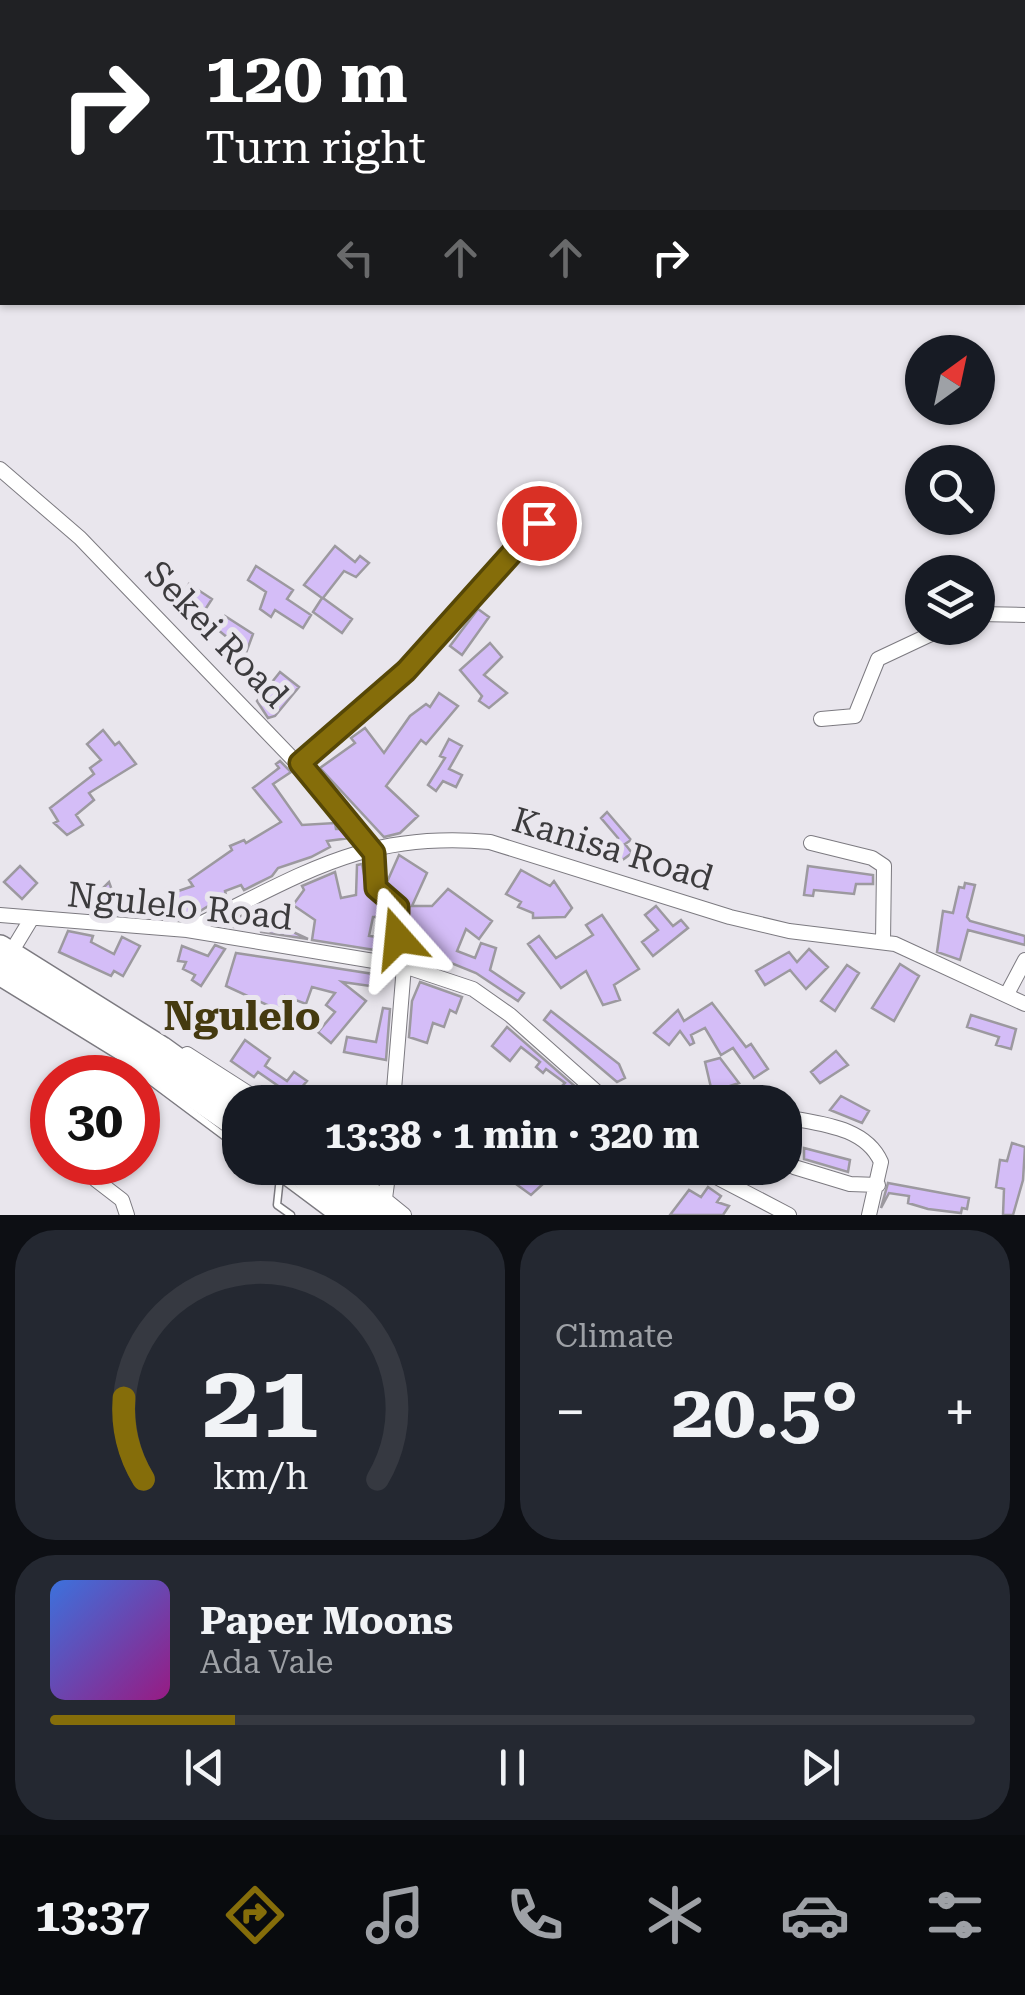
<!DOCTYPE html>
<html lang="en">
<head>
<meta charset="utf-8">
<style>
	body { margin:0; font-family:"Roboto Serif",serif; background:#242831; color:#f1f3f6; height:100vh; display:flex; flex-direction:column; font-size:38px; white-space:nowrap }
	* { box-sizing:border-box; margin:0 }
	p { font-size:32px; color:#9ea1a6 }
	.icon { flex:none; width:55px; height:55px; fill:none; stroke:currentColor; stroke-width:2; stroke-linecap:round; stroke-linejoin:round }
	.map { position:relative; height:1215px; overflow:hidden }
	.details { display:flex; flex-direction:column; gap:15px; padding:15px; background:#0d0f14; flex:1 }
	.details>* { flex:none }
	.top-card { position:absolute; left:0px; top:0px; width:1025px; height:305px; box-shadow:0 2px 8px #0004; background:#202124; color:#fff; overflow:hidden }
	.needle { width:65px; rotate:33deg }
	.tools { position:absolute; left:905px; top:335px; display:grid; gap:20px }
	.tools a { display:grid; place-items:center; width:90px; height:90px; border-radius:50%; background:#171b24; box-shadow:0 2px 8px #0004; font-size:50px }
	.speed { position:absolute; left:30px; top:1055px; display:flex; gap:20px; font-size:50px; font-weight:700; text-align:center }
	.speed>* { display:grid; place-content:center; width:130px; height:130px; border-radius:50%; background:#171b24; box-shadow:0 2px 8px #0004; line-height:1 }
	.speed .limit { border:15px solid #d22; background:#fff; color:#111 }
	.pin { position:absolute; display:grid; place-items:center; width:85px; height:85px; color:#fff; margin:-42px; border:5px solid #fff; border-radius:50%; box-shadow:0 2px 10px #0007 }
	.me { position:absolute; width:110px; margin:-55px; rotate:342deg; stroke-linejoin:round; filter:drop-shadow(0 0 8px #0008) }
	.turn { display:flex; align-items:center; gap:35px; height:210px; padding:0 40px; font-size:45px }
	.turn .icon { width:130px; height:130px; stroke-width:2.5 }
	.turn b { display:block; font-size:70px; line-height:85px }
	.lanes { display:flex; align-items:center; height:95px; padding:0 40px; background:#0003; justify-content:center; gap:50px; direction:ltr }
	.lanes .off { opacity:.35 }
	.big { font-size:75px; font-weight:700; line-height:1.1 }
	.details .card { flex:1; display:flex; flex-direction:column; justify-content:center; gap:15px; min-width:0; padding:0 35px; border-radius:40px; background:#242831 }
	.details .dial { align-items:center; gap:0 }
	.dial svg { height:260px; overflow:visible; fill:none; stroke:#363941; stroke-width:7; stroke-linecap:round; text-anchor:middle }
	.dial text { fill:#f1f3f6; stroke:none }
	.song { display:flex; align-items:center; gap:30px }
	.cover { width:120px; height:120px; border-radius:15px; background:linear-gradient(135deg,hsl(220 70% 55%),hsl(310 70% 35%)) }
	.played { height:10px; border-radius:5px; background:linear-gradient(90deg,#856d0a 20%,#363941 20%) }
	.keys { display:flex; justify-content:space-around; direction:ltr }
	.heat { display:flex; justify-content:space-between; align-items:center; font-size:55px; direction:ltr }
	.details .tiles { flex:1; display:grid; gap:15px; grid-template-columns:1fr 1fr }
	.card:last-child { grid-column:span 2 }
	.trip { position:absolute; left:222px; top:1085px; width:580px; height:100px; border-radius:40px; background:#171b24; box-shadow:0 2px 8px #0004; font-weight:700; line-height:100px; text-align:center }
	.tab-bar { display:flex; height:160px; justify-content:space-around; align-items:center; background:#090b0e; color:#9ea1a6 }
	.tab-bar .icon { width:70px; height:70px }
	.tab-bar .current { color:#856d0a }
	.tab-bar b { font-size:45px; color:#f1f3f6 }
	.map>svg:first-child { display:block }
</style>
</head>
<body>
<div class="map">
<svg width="1025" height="1215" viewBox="0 0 1025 1215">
	<rect width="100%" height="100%" fill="#e9e6ed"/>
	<path fill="#d4bdf7" stroke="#9c999f" stroke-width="2.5" d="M335,546L355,562L360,556L369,563L356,577L344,571L323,598L352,619L342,633L313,612L322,598L304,585Z
		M256,566L293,590L287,599L311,615L303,628L275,610L271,617L260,609L266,592L248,580Z
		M189,584L212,599L201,616L178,601Z
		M478,609L489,617L462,655L450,646Z
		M225,616L253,634L246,653L217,629Z
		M490,643L502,657L484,675L507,693L489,708L479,701L482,696L460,670Z
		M280,672L299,687L275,716L268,718L257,701Z
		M439,693L458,706L426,744L421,740L386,786L418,816L400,833L384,837L320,768L355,743L351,738L365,728L384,753L410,716L426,704L430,707Z
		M103,730L115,745L119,742L136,764L89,793L94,800L76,815L83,825L67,835L54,823L58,821L50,808L94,774L90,768L101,760L87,744Z
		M449,739L462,746L449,769L462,775L456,787L443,781L436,791L428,785L445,758L440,756Z
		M280,761L291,772L273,784L302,825L335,823L336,829H343L350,838L327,841L330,847L311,857L278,868L272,876L244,890L241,885L225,891L226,895L197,913L169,918L102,907L96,895L109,882L113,893L158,898L193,886L189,880L232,850L230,846L244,840L246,843L281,822L253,788L279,768L276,764Z
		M607,812L631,840L625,844L632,853L621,861L607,846L618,838L601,818Z
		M399,855L427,873L412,906H432L448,889L492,921L479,939L466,929L457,951L475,958L481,943L496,948L490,970L524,993L518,1001L476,973L439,958L408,956V904L387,882Z
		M362,864L367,889L381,906V917H373L369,936L387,938V952L312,940L315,920L293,905L304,890L302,886L335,872L341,898L356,895L357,865Z
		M20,866L37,883L22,899L4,882Z
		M808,866L873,875V884H856L854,894L814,890L813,896L804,895Z
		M521,870L550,886L554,881L572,908L565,917L533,918V913L518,907L521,902L506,894Z
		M965,883L975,885L967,917L970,921L1025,936V945L968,930L960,960L937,952L943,911L953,913L959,887L964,888Z
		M656,906L673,926L681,920L688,928L653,956L642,942L658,930L645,915Z
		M251,911L250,912L308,939L261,932L259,925L234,927L233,920Z
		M602,915L639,969L614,985L620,1000L603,1005L586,971L561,988L528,944L539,936L556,958L593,935L586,925Z
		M68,931L93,936L91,942L114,954L122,937L140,946L123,976L114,971L111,976L59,952Z
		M215,945L225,949L201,986L192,980L195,975L183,969L186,962L178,961L182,946L208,956Z
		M809,949L828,967L806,989L790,970L765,985L756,971L789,952L797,962Z
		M236,953L290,961L386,976L377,987L342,982L366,1001L331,1043L318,1032L335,1012L326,1005L335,993L312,987L306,1004L285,996L278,1010L226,986Z
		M900,964L919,976L894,1021L872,1008Z
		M847,965L859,973L835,1011L821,1001Z
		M420,982L462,997L456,1013L450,1010L444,1027L433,1023L427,1043L409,1037L412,1001Z
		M712,1003L746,1047L751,1044L768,1069L754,1078L733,1048L721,1055L705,1028L691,1035L694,1043L690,1045L680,1031L669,1045L654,1033L678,1010L684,1021Z
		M383,1008L390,1009L386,1060L344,1052L347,1037L376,1042Z
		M551,1011L619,1064L625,1078L617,1082L544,1020Z
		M971,1015L1016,1029L1011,1049L996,1045L999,1037L967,1027Z
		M507,1027L593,1102H546L565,1083L546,1069L543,1073L536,1067L540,1062L521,1047L510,1061L492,1046Z
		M245,1040L270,1058L265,1066L287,1081L294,1072L307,1081L301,1088L320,1102H294L297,1099L258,1072L254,1077L231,1061Z
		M836,1051L848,1065L820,1083L811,1072Z
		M720,1058L739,1083L712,1092L705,1062Z
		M841,1096L869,1111L862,1123L830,1110Z
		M1012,1143L1025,1147L1023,1180L1013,1215H1003L1004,1189L996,1187L1000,1160L1007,1161Z
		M804,1148L850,1160L848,1172L804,1159Z
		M529,1168H583L564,1181L557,1171L531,1195L516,1184Z
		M888,1183L969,1198L967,1209L962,1208L961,1213L928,1209L908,1203L909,1196L889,1193L881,1208Z
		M708,1187L721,1196L717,1202L729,1206L723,1215H670L689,1190L701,1197Z"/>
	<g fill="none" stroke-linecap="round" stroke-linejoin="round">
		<g stroke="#7c7a80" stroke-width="9">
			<path id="lane" d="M137,1071L240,1148
				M267,1168L330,1215
				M280,1177L277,1205L291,1215"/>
		</g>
		<g stroke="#7c7a80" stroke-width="16">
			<path id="street" d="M1022,102L1025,100
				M0,222L2,224
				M0,469L80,538L342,810L375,853L377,887L398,907L397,965
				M978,614L1025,615
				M821,719L855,716L878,659L944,628
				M300,763L406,671L539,523
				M811,843L872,858L884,866L883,942
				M0,915L187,930L404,966L473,989L510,1015L608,1102
				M187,930C298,878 360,830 490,842L730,917L789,931L895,944L1025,1004
				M10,954L30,921
				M1007,994L1025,960
				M187,1054L262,1102
				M136,1078L138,1072
				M393,1102L404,966
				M785,1117C819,1124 865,1126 881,1162L869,1215
				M95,1162L96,1180L122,1200L127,1215
				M794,1167L850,1184L878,1185
				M346,1168L404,1215
				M699,1168L789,1215
				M384,1206L389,1168"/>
		</g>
		<g stroke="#7c7a80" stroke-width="28">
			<path id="highway" d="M0,948L161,1049L240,1106
				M0,972L143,1060L240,1127
				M293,1168L352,1215
				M325,1168L384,1215"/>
		</g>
		<use href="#lane" stroke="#fff" stroke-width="6"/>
		<use href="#street" stroke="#fff" stroke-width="14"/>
		<use href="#highway" stroke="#fff" stroke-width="25"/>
	</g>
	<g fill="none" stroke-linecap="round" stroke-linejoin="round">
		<g stroke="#564706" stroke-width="25">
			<path id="route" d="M398,938V907L376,888L374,853L300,763L406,671L539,523"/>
		</g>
		<use href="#route" stroke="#856d0a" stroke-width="18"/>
	</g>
	<g text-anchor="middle" stroke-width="10" stroke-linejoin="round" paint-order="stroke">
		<g font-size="35" fill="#3c3b3d" stroke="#e9e6ed">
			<text transform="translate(217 634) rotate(46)" y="12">Sekei Road</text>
			<text transform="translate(613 849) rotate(17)" y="12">Kanisa Road</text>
			<text transform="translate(180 906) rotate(6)" y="12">Ngulelo Road</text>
		</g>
		<g font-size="40" font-weight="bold" fill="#453a10" stroke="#e9e6ed">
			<text x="242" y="1030">Ngulelo</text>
		</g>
	</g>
</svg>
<div class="tools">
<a><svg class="needle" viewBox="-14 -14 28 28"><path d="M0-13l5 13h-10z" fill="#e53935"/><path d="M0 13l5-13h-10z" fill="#9ea1a6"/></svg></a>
<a><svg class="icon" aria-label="search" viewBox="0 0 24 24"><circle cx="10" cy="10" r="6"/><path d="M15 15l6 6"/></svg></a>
<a><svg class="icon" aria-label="layers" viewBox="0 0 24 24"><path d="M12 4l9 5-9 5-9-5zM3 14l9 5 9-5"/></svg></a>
</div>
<div class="speed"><div class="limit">30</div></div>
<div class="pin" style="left:539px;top:523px;background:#d93025"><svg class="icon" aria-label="arrive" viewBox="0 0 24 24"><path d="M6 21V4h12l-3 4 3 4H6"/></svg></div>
<svg class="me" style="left:398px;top:938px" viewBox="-20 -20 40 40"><path d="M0-17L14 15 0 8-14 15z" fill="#856d0a" stroke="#fff" stroke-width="4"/></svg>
<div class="trip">13:38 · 1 min · 320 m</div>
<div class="top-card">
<div class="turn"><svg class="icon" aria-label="right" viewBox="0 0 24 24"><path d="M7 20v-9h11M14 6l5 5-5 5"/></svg><div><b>120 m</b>Turn right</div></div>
<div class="lanes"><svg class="icon off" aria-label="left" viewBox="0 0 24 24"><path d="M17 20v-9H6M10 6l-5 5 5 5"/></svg><svg class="icon off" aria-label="ahead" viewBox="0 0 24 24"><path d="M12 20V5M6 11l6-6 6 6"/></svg><svg class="icon off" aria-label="ahead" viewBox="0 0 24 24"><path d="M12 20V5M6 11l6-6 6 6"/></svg><svg class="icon" aria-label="right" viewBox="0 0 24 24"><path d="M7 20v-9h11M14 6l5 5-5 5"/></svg></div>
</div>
</div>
<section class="details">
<div class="tiles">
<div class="card dial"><svg viewBox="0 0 100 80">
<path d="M14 69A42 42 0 1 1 86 69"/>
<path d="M14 69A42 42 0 0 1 8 44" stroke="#856d0a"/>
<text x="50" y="56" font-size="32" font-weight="700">21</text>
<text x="50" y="72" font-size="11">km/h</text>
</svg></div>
<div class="card"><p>Climate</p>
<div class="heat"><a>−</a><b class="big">20.5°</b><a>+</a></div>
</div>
<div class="card">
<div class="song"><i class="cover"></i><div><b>Paper Moons</b><p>Ada Vale</p></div></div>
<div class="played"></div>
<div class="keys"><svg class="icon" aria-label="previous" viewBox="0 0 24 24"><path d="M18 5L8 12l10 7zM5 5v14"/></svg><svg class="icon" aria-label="pause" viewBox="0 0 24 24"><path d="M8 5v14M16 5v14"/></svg><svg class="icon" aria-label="next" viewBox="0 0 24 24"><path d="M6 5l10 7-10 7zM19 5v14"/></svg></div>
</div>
</div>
</section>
<nav class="tab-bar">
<b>13:37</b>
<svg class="icon current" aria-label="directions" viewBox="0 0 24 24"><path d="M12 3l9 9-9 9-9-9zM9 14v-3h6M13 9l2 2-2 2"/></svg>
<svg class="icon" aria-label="music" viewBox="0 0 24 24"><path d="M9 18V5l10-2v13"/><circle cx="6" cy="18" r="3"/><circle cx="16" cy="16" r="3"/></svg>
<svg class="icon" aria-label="phone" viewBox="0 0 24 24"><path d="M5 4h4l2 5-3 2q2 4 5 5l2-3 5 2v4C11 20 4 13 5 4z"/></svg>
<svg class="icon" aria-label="climate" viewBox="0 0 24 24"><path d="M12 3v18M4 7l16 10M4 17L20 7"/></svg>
<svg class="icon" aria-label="car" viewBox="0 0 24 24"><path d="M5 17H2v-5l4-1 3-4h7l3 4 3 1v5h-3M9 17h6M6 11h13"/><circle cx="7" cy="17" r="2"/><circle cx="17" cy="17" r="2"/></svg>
<svg class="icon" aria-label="filters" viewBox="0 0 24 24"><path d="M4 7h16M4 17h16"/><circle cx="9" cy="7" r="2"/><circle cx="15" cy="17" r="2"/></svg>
</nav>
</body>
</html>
